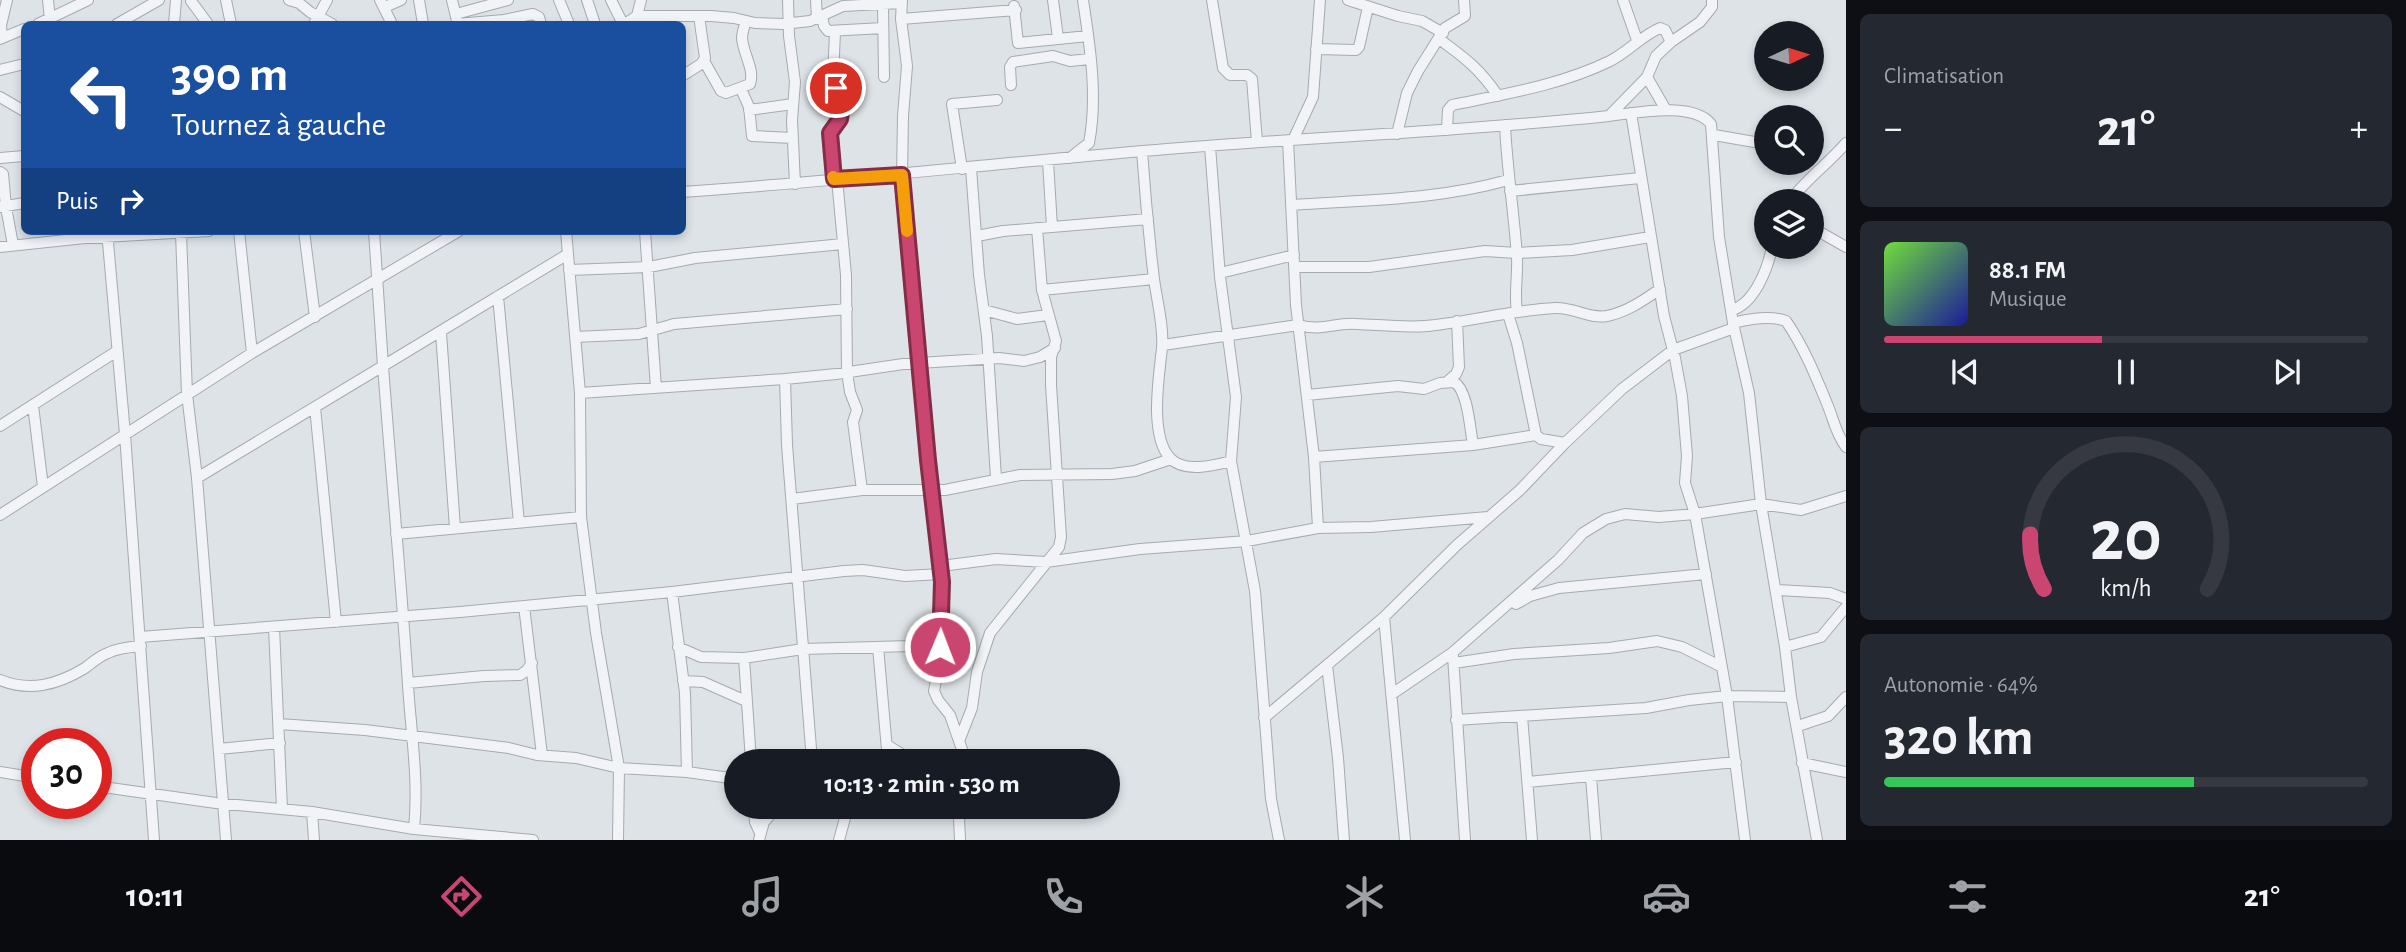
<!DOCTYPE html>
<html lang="fr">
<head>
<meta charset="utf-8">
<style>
	body { margin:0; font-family:"Alegreya Sans",sans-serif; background:#242831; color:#f1f3f6; height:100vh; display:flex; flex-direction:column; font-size:26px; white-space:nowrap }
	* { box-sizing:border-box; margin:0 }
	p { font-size:23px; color:#9ea1a6 }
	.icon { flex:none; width:38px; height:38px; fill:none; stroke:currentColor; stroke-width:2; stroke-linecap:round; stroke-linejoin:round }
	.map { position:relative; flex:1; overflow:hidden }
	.details { display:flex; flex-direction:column; gap:14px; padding:14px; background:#0d0f14; width:560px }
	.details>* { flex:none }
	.guide { position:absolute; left:21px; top:21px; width:665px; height:214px; border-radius:10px; box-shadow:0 4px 10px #0003; background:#1a4fa0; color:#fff; overflow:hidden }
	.needle { width:46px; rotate:86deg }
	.controls { position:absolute; left:1754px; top:21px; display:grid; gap:14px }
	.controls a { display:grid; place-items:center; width:70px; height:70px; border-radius:50%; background:#171b24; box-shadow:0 4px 10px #0003; font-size:35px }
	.speed { position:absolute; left:21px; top:728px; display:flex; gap:14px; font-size:35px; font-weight:700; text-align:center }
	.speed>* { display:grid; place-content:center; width:91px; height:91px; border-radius:50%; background:#171b24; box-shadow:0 4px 10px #0003; line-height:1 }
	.speed .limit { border:10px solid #d22; background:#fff; color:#111 }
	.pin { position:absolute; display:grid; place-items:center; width:60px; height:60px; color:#fff; margin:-30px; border:4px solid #fff; border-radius:50%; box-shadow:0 2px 7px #0007 }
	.me { position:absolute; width:77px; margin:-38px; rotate:1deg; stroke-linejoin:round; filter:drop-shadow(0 0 5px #0008) }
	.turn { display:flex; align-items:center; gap:24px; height:147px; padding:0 35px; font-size:32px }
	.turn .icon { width:91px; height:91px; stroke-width:2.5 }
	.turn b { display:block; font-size:49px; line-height:60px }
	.then { display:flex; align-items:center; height:66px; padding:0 35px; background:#0003; gap:14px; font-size:26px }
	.big { font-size:52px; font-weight:700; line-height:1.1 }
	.details .tile { flex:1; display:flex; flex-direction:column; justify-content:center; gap:10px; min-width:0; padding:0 24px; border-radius:10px; background:#242831 }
	.details .dial { align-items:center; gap:0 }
	.dial svg { height:182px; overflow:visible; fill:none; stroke:#363941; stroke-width:7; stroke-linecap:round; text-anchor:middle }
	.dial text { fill:#f1f3f6; stroke:none }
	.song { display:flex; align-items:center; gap:21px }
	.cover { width:84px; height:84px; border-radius:10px; background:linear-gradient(135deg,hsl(100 70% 55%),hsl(240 70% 35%)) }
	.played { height:7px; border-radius:4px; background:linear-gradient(90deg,#ca4570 45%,#363941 45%) }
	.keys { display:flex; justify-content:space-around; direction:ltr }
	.heat { display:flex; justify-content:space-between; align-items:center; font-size:38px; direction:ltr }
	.charge { height:10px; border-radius:5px; background:linear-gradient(90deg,#34c759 64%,#363941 0) }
	.trip { position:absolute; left:724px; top:749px; width:396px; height:70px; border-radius:35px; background:#171b24; box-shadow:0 4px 10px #0003; font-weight:700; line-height:70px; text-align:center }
	.tab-bar { display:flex; height:112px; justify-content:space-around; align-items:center; background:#090b0e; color:#9ea1a6 }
	.tab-bar .icon { width:49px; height:49px }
	.tab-bar .active { color:#ca4570 }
	.tab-bar b { font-size:32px; color:#f1f3f6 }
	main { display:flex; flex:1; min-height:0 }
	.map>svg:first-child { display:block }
</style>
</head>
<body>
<main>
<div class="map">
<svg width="1846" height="840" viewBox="0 0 1846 840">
	<rect width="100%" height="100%" fill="#dee3e7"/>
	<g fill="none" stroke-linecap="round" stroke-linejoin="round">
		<g stroke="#a4abb1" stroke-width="12">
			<path id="minor" d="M48,0L50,20
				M226,0L231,24
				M289,0L299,3L310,12L332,24
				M380,0L392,24
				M419,0L423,24
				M452,0L457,21
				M559,0L569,24
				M587,0L595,24
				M611,0L623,24
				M788,0L789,36L795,82L792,120L795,184
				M816,0L817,19
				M902,0L901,19L907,66L903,116L902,175L928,459L942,582L940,659L934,691L938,700L950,715L966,761
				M1053,0L1058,38
				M1212,0L1223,68L1230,75H1247L1252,79L1257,142
				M1348,0L1398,16L1422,21L1443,33
				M1623,0L1637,40
				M191,1L208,24
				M883,4L884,77
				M1014,6L1018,43L1088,36
				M385,7L401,0
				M456,14L508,0
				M637,16H711L734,18L755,23L783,24L810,21L843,6L902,3
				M822,16L824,26L828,31L883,28
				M901,19L1016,10
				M38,24L88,0
				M117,24L159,0
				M174,24L176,0
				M314,24L327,0
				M457,24L504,20L533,14L539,17L541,24
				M625,24L637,16L641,0
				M2,38L1,25L7,0
				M0,39L24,29
				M1439,39C1464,57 1481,70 1498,96
				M1316,49L1356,50L1359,47L1368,7
				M704,61L721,91L726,93L750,84C755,69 743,54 742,38C742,33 744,27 746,21
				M0,70L24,64
				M682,76L701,64L705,58L699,16
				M1647,77L1666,110
				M1011,85L1010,67L1013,62L1053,56L1070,61L1090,59
				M741,89L749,107L752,136L792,138
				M0,97L24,111
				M749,110L793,104
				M1631,113L1664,316L1675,358L1682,396L1687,456L1685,483L1695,514L1727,696L1745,840
				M1609,116C1635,113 1693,101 1711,124L1719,237L1733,323L1749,393L1761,504L1785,647L1791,697L1817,840
				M1505,125C1507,169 1514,213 1517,257C1518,276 1514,293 1517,312
				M1447,130L1448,110L1452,105C1505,94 1561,85 1610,61C1628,52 1641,36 1660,28L1665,30L1671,42
				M1397,134L1407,93L1418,71L1445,28L1465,16L1464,0
				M1714,135L1766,144
				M1288,140L1296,305L1314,457L1318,528
				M1293,140L1313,97L1320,0
				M1210,146L1220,277L1236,397L1231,461L1255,591L1271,799L1279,840
				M1142,151C1145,194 1149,237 1154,279C1157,301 1164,327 1162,348C1159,376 1149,435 1170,458C1184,473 1213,466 1231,461
				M0,158L24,156
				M1070,158L1089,143C1098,97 1090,46 1083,0
				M1048,161L1052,227
				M971,168L979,275L987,336L996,478
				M962,169L952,104L997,100
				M0,172L3,174L6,207L13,245
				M834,179L830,133L840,119L842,105L840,95L836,88L833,77L835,32
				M837,179L846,275L847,372L850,392L857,410L853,422L862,490
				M1510,191L1640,178
				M682,192C841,181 998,163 1156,150C1307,137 1458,132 1609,116L1647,77L1656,56L1671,42L1700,22L1712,7V0
				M1790,201C1806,179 1828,164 1846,143
				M1292,205C1364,200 1438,200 1508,180
				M0,207L24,203
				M1811,227L1846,247
				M107,231L125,434L154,840
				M239,231L252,353
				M304,231L315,317
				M374,231L383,366L568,254
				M566,231L580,393L581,517L596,633L619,768L618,840
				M645,231L656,388
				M181,233L187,394L197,478L226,840
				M977,236L1003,231L1148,219
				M0,247L85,238L209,231
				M1295,267H1369L1485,251L1517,253L1572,250L1650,237
				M569,270L649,267L695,258L843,244
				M1220,273L1294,255
				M1042,290L1154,279
				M498,296L519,523
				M984,310L1017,319L1048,315
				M1731,310C1754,305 1768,268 1772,247
				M1508,314L1517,343L1536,435L1541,439L1565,443
				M1733,323C1749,319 1770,315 1786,321C1804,347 1816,377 1828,406C1834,421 1836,434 1846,447
				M441,333L455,528
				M575,337L639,334L674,324L847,309
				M1163,345L1298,325C1325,332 1333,322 1357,324C1384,325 1415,329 1443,324C1480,319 1517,310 1555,308C1574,307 1588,319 1607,316C1627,312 1644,300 1660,289
				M785,379L836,374L903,364L999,358L1024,361L1040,357L1055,348
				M1448,381L1456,374L1459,367L1457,321
				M580,393L785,379L787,445L812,761
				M1307,395L1398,386L1424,389L1440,383L1454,382C1468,390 1470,429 1473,445
				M33,405L43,487
				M315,407L336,622
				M0,426L117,351
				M1314,457L1473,445L1536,435
				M197,478L383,366C391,473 401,579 408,685C411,733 419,781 414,829
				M792,499L862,490H945L1020,475L1112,474L1135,471L1171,459
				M0,515L252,353L459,231
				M396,534L581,517
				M941,566L996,559L1046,562L1140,549L1247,541L1318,528L1371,527L1488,517
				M1776,590L1830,593L1846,599
				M672,592L685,693L687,772
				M1516,604L1530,596L1559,588L1706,574
				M524,606L542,755
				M1384,617L1405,840
				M274,627L282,809
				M140,637L460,612L672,592L844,571L863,570L905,576L941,574
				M678,647L701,657L744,658L803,649L911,646L941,638
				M878,647L888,761
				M1785,647L1821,637L1846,607
				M1453,656L1465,840
				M744,658L751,761
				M1454,663L1514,654L1609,648L1657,641L1682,647L1722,667
				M1327,665L1338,758L1344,840
				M0,680C30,692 57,685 85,668C92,663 99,656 108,653C118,648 130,647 141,646
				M683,681L703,682L746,701
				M408,683L484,676L520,675L526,671L532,663
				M1392,694L1452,653L1558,560L1583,533L1606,519L1625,514L1659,517L1695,514L1761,504L1801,510L1846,496
				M1522,716L1532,840
				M1264,718L1384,617L1457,545L1520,490L1565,443L1622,389L1673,350L1734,328
				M1456,720L1646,708L1689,700L1727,696L1791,697
				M279,724L365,730L509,748L537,755L576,758L619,768L687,772L737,779
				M1798,726L1828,716L1846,697
				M959,741L972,708L977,672L990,633L1059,547L1061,537L1051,385V357L1056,341L1042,290L1037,228
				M887,745L913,761
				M219,749L280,743
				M1802,763L1846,772
				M0,772L37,778
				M1591,777L1596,840
				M1528,782L1736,762
				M96,786L216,803L312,812L414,829L533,840
				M754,807L755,822L760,833
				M312,812L314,840
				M759,840L764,822L777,807
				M839,840L848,807
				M960,840L959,818L966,807"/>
		</g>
		<use href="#minor" stroke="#f1f3f6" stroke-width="10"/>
	</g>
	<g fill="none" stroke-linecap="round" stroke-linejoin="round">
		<g stroke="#832d49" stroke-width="18">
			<path id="route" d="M836,88L840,95L842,105L840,119L830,133L834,179L902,175L928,460L942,582L940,647"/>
		</g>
		<use href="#route" stroke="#ca4570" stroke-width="12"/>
		<path stroke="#f59e0b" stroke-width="12" d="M833,177L834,179L902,175L907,231"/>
	</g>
</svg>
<div class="controls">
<a><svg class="needle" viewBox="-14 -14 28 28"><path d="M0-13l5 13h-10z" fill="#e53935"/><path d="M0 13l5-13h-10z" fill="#9ea1a6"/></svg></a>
<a><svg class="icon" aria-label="search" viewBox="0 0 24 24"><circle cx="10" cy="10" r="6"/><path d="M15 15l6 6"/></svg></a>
<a><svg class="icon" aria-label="layers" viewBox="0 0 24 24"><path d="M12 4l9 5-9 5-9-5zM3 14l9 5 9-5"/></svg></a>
</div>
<div class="speed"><div class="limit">30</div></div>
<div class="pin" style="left:836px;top:88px;background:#d93025"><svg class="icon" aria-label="arrive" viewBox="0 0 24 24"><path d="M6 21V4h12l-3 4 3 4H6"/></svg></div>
<svg class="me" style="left:940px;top:647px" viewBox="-20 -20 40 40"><circle r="17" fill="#ca4570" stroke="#fff" stroke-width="3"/><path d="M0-11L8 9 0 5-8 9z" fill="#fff"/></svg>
<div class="trip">10:13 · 2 min · 530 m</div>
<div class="guide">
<div class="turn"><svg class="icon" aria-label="left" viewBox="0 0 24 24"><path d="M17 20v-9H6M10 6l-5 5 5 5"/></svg><div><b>390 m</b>Tournez à gauche</div></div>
<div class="then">Puis<svg class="icon" aria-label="right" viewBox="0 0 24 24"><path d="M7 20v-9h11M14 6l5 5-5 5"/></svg></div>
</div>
</div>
<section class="details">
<div class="tile"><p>Climatisation</p>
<div class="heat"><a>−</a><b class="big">21°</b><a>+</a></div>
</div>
<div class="tile">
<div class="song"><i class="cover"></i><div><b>88.1 FM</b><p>Musique</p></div></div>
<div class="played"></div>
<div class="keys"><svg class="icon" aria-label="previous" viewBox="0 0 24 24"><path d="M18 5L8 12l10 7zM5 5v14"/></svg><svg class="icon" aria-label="pause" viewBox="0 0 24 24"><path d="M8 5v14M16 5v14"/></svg><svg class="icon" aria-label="next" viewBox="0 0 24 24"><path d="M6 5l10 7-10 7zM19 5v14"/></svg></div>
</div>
<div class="tile dial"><svg viewBox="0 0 100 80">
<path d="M14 69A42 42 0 1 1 86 69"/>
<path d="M14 69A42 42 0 0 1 8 45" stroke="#ca4570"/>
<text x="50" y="56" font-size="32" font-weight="700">20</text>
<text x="50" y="72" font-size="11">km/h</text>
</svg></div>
<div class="tile"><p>Autonomie · 64%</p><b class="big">320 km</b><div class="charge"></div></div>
</section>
</main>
<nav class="tab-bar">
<b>10:11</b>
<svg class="icon active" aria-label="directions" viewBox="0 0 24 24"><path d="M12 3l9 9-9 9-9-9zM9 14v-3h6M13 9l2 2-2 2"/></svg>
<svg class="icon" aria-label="music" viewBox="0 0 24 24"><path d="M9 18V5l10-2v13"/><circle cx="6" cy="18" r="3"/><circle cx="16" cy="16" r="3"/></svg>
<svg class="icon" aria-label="phone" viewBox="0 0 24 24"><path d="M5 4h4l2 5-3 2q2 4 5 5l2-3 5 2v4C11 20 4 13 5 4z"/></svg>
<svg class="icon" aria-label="climate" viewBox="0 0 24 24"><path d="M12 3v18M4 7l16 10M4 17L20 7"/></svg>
<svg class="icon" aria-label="car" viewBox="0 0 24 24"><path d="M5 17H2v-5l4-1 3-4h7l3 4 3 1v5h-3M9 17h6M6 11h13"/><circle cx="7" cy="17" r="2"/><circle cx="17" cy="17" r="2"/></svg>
<svg class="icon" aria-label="filters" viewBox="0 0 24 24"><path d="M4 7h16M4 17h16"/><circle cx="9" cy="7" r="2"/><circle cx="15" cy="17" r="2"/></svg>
<b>21°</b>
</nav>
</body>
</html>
